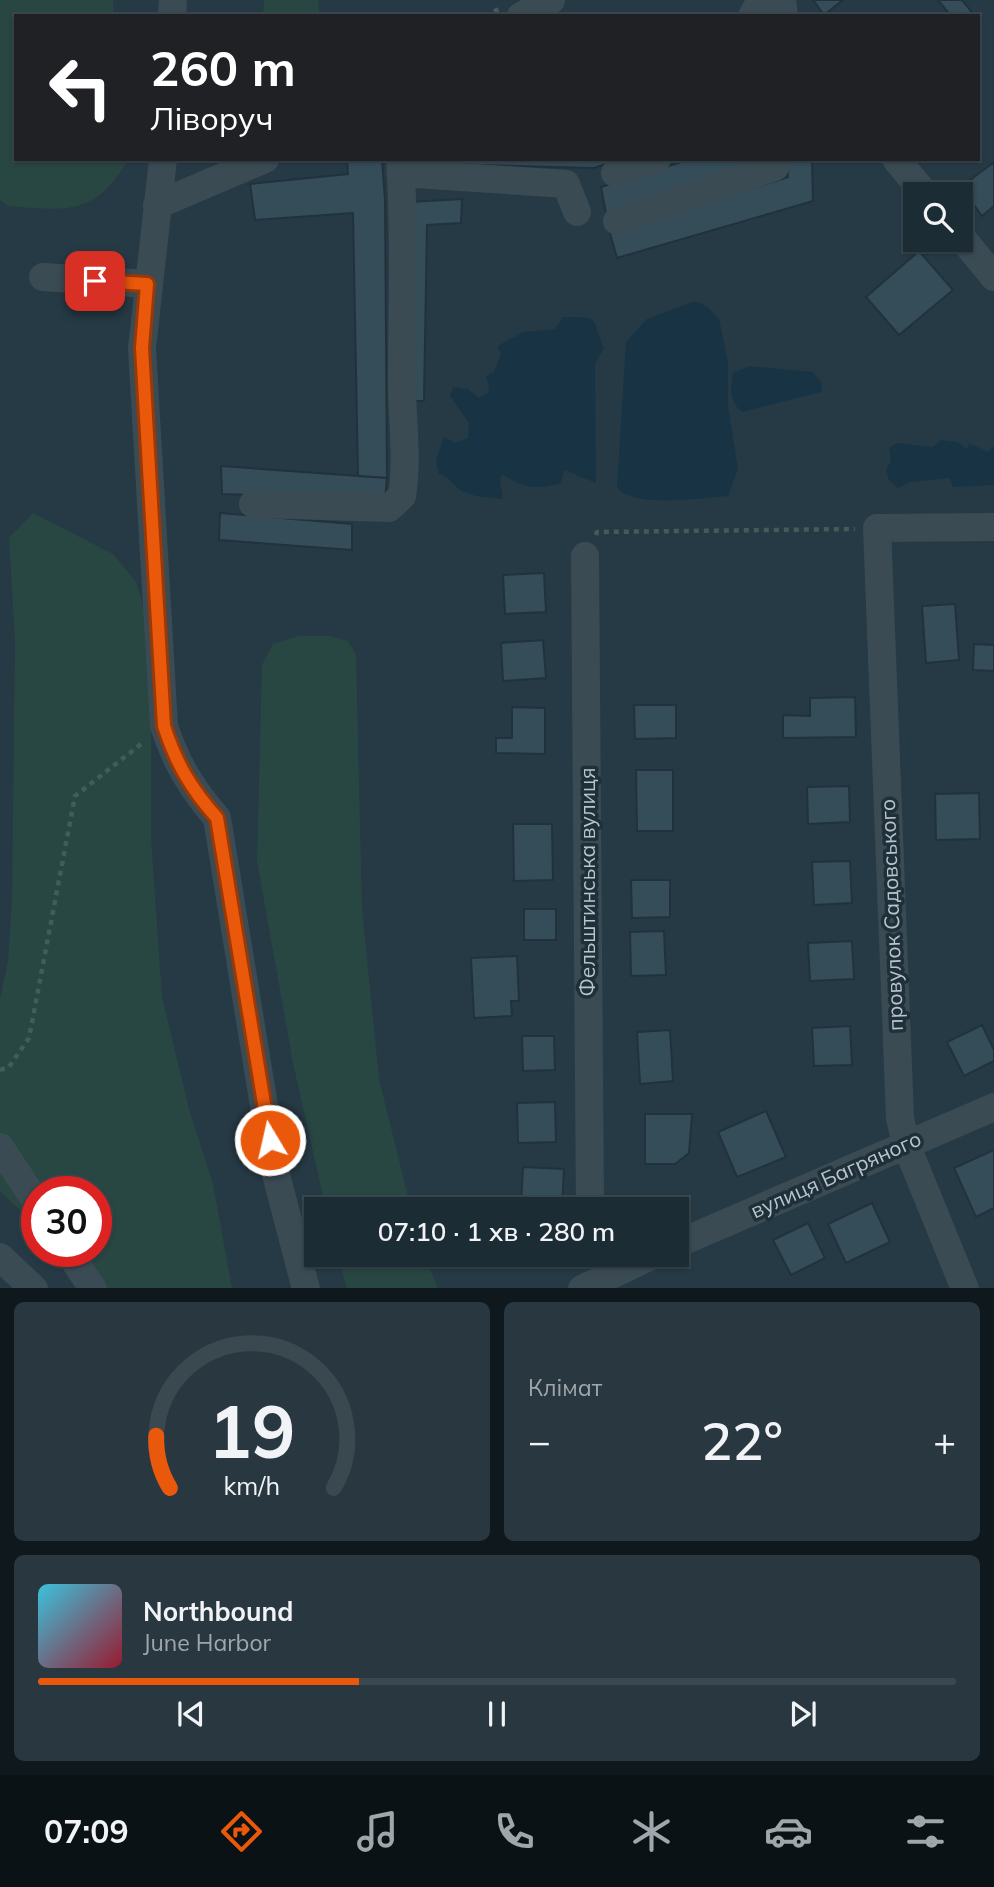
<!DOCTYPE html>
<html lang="uk">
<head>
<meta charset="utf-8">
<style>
	body { margin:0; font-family:Mulish,sans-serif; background:#293840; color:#f1f3f6; height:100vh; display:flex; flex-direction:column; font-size:26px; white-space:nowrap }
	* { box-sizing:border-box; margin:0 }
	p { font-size:23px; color:#a0a7ac }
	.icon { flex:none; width:38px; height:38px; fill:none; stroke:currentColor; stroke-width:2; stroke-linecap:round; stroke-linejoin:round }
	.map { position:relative; height:1288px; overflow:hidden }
	.panel { display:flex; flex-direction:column; gap:14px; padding:14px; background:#0f181d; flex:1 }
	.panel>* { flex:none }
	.hud { position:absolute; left:14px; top:14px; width:966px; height:147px; border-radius:0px; box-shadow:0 2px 5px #0004,0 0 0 2px #3a484f; background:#202124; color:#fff; overflow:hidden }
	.tools { position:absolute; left:903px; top:182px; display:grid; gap:14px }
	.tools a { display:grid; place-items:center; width:70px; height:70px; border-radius:0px; background:#1c2c34; box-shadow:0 2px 5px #0004,0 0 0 2px #3a484f; font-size:35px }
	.speed { position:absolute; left:21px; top:1176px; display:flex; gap:14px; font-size:35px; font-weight:700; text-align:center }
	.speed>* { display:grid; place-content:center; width:91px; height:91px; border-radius:50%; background:#1c2c34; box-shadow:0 2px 5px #0004,0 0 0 2px #3a484f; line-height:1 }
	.speed .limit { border:10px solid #d22; background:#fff; color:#111 }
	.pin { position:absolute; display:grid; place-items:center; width:60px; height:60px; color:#fff; margin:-30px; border-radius:14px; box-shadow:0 4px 10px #0006 }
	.me { position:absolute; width:77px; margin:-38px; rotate:351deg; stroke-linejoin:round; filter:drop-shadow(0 0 5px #0008) }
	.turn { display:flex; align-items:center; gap:24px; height:147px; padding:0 21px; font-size:32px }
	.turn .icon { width:91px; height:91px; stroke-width:2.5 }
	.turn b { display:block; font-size:49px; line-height:60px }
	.big { font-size:52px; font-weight:600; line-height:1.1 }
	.panel .tile { flex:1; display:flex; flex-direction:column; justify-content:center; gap:10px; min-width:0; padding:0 24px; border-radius:10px; background:#293840 }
	.panel .dial { align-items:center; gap:0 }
	.dial svg { height:182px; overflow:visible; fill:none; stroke:#3a484f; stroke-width:7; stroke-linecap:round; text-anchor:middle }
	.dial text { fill:#f1f3f6; stroke:none }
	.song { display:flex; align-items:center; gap:21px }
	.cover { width:84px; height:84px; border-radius:10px; background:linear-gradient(135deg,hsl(190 70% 55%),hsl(350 70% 35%)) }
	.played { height:7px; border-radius:4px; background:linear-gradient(90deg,#ea580c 35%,#3a484f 35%) }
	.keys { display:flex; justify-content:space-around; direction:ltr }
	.heat { display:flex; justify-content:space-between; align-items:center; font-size:38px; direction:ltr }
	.panel .tiles { flex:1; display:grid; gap:14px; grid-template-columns:1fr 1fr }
	.tile:last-child { grid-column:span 2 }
	.trip { position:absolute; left:304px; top:1197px; width:385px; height:70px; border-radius:0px; background:#1c2c34; box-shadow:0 2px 5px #0004,0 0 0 2px #3a484f; font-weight:600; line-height:70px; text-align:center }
	.dock { display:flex; height:112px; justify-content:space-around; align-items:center; background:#0b1215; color:#a0a7ac }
	.dock .icon { width:49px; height:49px }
	.dock .selected { color:#ea580c }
	.dock b { font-size:32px; color:#f1f3f6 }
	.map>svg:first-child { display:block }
</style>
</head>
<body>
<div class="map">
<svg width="994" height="1289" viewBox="0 0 994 1289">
	<rect width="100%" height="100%" fill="#263a45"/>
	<path fill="#284642" d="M0,0H113L114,16H16V159H128C97,216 66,211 8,206L0,200Z
		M264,0H318L320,16H263Z
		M33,513L113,554L136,582L151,630V838L162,997L189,1109L213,1184L232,1288H91L70,1251H96V1192H37V1225L0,1192V999L8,961L12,899L15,641L9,538Z
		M299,636H330L348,641L356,654L362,909L379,1079L411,1209H326L293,1063L257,861L262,665L273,644Z
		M337,1255H424L438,1288H347Z"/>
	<path fill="#183444" d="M695,301L708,307L719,319L728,362V406L738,469L728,496C704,498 631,509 617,487L626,342L647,319Z
		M563,317C602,317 590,316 604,348L595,364L596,483L564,470L561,483C538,491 521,487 502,474L500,481L503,499C490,498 474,497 462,491C452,485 451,477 439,474L436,460L444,437L455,443L468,438L469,423L450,396L453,387L468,389L479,398L488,393L489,386L486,376L494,372L501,354L497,346L524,332L555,329Z
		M749,366L813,372L822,383L821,392L742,412C729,401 730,389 733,373Z
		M941,440L957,442L967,449L969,443L988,452L994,446V485L953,487L950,478L911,482L898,488L889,480L886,470L891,461L889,448L896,443L933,447Z"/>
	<path fill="#354d59" stroke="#21323c" stroke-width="2" d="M813,0H843L824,15Z
		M938,0H962L975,16H951Z
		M347,159H382L385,200L387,478L358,476L353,213L255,220L250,184L348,174Z
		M441,159H621L594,168L440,164Z
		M691,159H765L606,213L601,187Z
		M786,159H812L813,201L617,258L610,233L788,177Z
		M994,162V206L982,216L961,187Z
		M462,199L461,223L427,225L424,401H406L409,202Z
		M919,251L953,290L899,335L866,297Z
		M221,466L387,478L385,500L222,494Z
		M220,513L352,524V550L219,540Z
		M544,573L546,612L505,614L503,575Z
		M955,604L959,660L926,663L922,606Z
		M543,640L546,678L503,681L501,643Z
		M974,644L994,645V671L973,670Z
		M855,697L856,737L783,738V715L810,716V698Z
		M634,705H676V738L635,739Z
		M512,707L545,708V754L496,753V738H512Z
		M636,770H673V831H637Z
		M849,786L850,822L808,824L807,787Z
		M979,793L980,839L936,840L935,794Z
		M513,824H552L553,880L514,881Z
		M850,861L852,903L814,905L812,862Z
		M631,880H670V917L632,918Z
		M524,909H556V940H524Z
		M664,931L666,975L631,976L630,932Z
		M852,941L854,979L810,981L808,943Z
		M517,956L519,1001H511L512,1016L474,1018L471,958Z
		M982,1025L994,1050V1061L964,1076L947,1042Z
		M850,1026L852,1065L814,1066L812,1028Z
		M670,1030L673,1081L640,1084L637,1032Z
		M522,1036H554L555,1070L523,1071Z
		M555,1102L556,1142L518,1143L517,1103Z
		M766,1111L786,1157L737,1177L718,1132Z
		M645,1114H692L689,1153L675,1164H645Z
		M994,1150V1208L976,1217L954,1168Z
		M523,1167L564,1169L562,1207L521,1206Z
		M872,1203L890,1242L846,1263L828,1224Z
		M808,1223L825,1258L791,1275L773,1240Z"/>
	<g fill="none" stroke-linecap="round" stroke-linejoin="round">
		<path stroke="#425d59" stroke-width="4.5" stroke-dasharray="5 5" stroke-linecap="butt" d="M485,16L499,9
			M596,535L597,532L855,529
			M0,1070L9,1067L29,1038L75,796L145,741"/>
		<path stroke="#3b4b54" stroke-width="28" d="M782,0L784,16
			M172,16L173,0
			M521,16L551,0
			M752,16L761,0
			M163,159L142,348L164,726C176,763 192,789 217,818L274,1167L306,1289
			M896,159L925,194
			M401,173L566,184L577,212
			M615,173L657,159
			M157,205L265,159
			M617,221L775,167L774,159
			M961,237L994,277
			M43,277L147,284
			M253,504L389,508L402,496C408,458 402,421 402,384C402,309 405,234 400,159
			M585,556L590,1209
			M0,1147L37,1203
			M677,1244L994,1107
			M68,1251L93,1289
			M0,1257L34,1289
			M582,1289L653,1255
			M965,1289L906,1144L900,1118L877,528L994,527"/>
	</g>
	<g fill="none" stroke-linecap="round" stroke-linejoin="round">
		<g stroke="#983908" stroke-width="18">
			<path id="route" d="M95,281L147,284L142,348L164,726C176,763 191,789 217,818L270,1140"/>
		</g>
		<use href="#route" stroke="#ea580c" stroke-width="12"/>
	</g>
	<g text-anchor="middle" stroke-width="7" stroke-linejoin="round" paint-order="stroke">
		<g font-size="21" fill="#b9c5cd" stroke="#1f303a">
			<text transform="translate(588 882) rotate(-90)" y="7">Фельштинська вулиця</text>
			<text transform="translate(892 915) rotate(-92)" y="7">провулок Садовського</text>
			<text transform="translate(836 1175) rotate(-24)" y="7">вулиця Багряного</text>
		</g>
	</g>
</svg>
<div class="tools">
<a><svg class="icon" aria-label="search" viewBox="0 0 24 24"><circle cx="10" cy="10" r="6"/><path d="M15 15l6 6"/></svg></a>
</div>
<div class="speed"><div class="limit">30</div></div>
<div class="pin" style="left:95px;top:281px;background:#d93025"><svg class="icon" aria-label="arrive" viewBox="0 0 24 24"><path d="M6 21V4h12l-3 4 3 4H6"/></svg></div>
<svg class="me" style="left:270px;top:1140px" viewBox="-20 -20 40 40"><circle r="17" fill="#ea580c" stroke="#fff" stroke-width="3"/><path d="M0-11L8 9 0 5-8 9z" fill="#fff"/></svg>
<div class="trip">07:10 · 1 хв · 280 m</div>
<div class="hud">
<div class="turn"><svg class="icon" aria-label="left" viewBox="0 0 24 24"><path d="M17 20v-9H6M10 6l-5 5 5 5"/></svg><div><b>260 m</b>Ліворуч</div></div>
</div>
</div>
<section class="panel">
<div class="tiles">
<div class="tile dial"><svg viewBox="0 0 100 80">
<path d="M14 69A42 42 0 1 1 86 69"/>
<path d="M14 69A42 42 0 0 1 8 46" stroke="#ea580c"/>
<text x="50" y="56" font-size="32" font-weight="700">19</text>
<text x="50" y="72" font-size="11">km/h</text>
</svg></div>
<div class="tile"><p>Клімат</p>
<div class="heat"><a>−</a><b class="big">22°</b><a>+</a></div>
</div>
<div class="tile">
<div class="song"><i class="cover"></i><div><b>Northbound</b><p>June Harbor</p></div></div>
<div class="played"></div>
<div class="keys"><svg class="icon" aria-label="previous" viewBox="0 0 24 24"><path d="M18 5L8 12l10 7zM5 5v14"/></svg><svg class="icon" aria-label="pause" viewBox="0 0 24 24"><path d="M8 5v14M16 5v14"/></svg><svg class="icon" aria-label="next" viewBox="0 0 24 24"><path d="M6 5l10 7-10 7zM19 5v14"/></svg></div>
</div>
</div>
</section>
<nav class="dock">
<b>07:09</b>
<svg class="icon selected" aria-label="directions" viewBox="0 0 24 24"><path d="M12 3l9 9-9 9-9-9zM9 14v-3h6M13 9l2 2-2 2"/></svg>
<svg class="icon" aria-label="music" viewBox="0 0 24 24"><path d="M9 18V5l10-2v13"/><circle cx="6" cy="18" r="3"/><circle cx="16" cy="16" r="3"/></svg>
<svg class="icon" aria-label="phone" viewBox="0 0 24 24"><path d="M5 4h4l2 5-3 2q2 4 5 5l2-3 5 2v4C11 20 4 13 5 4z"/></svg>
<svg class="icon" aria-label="climate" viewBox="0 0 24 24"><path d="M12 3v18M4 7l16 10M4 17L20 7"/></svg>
<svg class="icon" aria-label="car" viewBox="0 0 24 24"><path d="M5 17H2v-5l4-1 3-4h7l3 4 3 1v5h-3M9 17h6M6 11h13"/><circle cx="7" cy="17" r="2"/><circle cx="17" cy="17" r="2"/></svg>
<svg class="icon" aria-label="filters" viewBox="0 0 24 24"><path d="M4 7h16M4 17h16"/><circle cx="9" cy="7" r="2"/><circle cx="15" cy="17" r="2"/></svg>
</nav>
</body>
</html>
